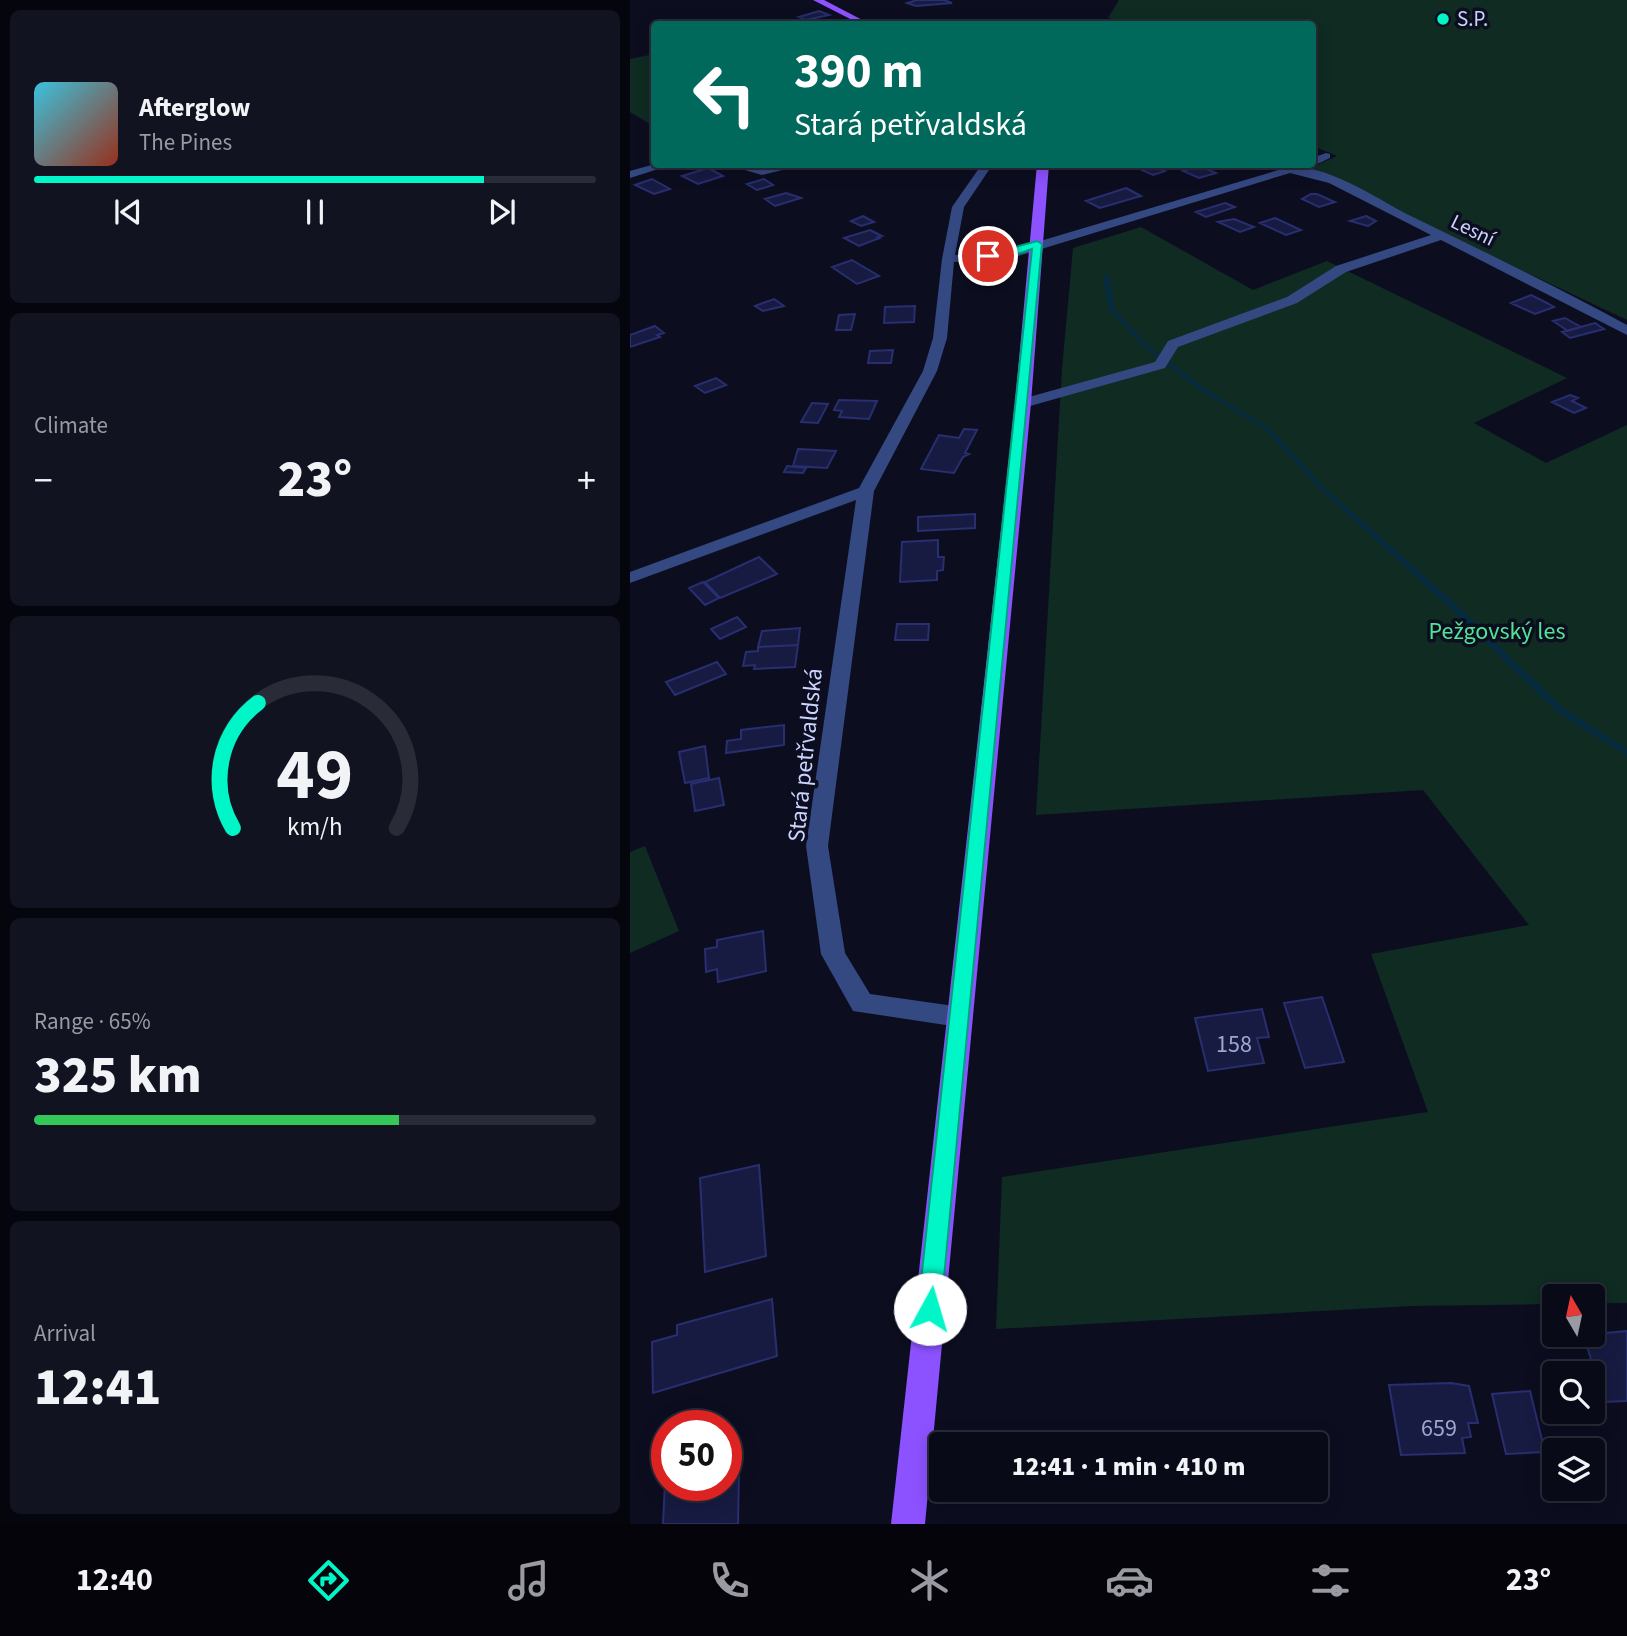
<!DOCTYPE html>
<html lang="en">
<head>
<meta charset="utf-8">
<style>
	body { margin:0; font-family:"Source Sans 3",sans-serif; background:#121321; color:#f1f3f6; height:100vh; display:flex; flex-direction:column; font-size:26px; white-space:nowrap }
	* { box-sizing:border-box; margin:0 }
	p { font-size:23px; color:#999aa2 }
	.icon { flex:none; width:38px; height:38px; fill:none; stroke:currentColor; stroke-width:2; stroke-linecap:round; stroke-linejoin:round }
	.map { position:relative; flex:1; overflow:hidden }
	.details { display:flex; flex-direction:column; gap:10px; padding:10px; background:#05060d; width:630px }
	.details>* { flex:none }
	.guide { position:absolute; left:21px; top:21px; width:665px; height:147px; border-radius:7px; box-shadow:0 4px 18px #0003,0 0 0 2px #292b37; background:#00695c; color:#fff; overflow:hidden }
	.needle { width:46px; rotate:351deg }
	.controls { position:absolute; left:912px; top:1284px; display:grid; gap:14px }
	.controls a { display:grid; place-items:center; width:63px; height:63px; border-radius:7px; background:#090a18; box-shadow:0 4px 18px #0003,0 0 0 2px #292b37; font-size:35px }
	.speed { position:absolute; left:21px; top:1410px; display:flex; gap:14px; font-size:35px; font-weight:700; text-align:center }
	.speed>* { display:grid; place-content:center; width:91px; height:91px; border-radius:50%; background:#090a18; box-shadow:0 4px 18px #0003,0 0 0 2px #292b37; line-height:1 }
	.speed .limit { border:10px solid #d22; background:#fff; color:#111 }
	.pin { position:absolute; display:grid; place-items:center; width:60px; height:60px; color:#fff; margin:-30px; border:4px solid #fff; border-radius:50%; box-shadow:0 2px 7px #0007 }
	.me { position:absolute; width:77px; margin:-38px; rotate:6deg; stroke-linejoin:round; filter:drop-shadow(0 0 5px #0008) }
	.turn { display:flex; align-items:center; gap:24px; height:147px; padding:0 28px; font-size:32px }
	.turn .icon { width:91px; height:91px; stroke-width:2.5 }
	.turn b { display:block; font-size:49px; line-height:60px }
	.big { font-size:52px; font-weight:800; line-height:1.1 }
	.details .widget { flex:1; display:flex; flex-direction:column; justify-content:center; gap:10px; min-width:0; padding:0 24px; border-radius:10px; background:#121321 }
	.details .dial { align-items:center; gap:0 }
	.dial svg { height:182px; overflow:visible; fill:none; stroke:#292b37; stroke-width:7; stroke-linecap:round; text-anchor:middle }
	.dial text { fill:#f1f3f6; stroke:none }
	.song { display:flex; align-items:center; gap:21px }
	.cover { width:84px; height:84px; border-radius:10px; background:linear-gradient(135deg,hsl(190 70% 55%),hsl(10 70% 35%)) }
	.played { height:7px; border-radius:4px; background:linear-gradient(90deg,#00f6c7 80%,#292b37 80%) }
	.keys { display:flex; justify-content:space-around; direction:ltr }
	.heat { display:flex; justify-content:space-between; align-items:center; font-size:38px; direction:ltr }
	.charge { height:10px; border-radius:5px; background:linear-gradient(90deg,#34c759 65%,#292b37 0) }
	.trip { position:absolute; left:299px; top:1432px; width:399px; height:70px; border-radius:7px; background:#090a18; box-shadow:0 4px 18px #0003,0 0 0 2px #292b37; font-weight:800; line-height:70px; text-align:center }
	.dock { display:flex; height:112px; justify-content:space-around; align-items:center; background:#04040a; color:#999aa2 }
	.dock .icon { width:49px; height:49px }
	.dock .selected { color:#00f6c7 }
	.dock b { font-size:32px; color:#f1f3f6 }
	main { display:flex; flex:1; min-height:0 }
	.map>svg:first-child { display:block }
</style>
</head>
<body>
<main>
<section class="details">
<div class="widget">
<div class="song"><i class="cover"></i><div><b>Afterglow</b><p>The Pines</p></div></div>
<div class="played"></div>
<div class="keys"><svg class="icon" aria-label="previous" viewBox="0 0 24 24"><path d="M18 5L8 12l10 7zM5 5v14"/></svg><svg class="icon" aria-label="pause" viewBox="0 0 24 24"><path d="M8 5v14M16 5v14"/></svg><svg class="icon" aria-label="next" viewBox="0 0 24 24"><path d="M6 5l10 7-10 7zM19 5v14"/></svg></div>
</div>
<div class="widget"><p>Climate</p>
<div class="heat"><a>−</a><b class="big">23°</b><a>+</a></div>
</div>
<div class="widget dial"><svg viewBox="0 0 100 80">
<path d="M14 69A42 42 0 1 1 86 69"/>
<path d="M14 69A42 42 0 0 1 25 14" stroke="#00f6c7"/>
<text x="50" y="56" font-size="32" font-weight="700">49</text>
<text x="50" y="72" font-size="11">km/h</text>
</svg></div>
<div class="widget"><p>Range · 65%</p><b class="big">325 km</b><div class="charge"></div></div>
<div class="widget"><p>Arrival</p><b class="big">12:41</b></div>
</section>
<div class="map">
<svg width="997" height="1524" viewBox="0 0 997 1524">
	<rect width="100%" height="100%" fill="#0c0e20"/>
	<path fill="#0f2b22" d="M489,0H997V320L678,169L707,156L683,146L682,24H498L478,18Z
		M24,54V123L20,124L0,112V59Z
		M511,227L623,290L697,261L937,378L844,423L916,463L997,425V1303H963L962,1297H924V1304L782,1306L366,1329L372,1177L798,1112L741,954L899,925L793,790L406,815L432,369L443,248Z
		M15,846L49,931L0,953V852Z"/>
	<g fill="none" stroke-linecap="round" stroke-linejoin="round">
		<path fill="#072b3e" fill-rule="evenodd" d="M476,274L479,276L485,310L517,344L578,391L639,427L693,486L828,606L933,708L997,749V756L927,712L822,610L689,488L635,429L574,393L513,346L479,310L473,276Z"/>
	</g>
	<path fill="#171b42" stroke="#282e6f" stroke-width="2" d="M287,0H314L322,3L286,6L277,3Z
		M189,11L199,15L176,20L169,17Z
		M520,164L535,171L523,175L501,165Z
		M570,166L586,173L569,178L553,171Z
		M78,168L93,176L68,184L52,176Z
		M22,179L40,189L24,194L5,185Z
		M134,179L143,185L127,190L117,184Z
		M496,188L511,196L470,208L456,201Z
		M156,193L171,198L145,206L135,199Z
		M681,194H687L705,202L689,207L672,199Z
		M595,203L605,207L576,217L566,212Z
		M233,216L244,222L231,226L221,221Z
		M736,216L746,221L738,226L720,221Z
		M645,218L671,230L656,235L630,223Z
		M604,219L624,227L610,232L588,222Z
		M240,230L252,236L248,237L250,238L229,246L214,238Z
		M222,260L249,276L227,284L202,267Z
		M901,295L917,303L924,307L905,314L881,303Z
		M144,299L154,306L133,311L125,306Z
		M285,306L284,322L254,323L255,307Z
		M225,314L221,330H206L209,315Z
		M935,318L951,327L938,331L923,321Z
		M965,323L974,329L940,338L932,332Z
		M25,326L34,333L27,335L30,337L0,347V335Z
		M263,350L261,363H238L240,351Z
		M86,378L96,385L75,393L65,386Z
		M940,395L948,398L942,401L956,408L944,413L922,402Z
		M209,400L247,401L239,419L209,417L212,411L204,410Z
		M182,403L198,404L188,423L171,422Z
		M334,429L347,430L335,453L339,454L333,457L324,473L291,469L309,435L329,438Z
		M168,449L206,451L197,468L163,466Z
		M157,466L176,468L173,473L154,472Z
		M345,514V528L288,531V517Z
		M308,540V557H314L313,570L307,571V580L270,582L272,542Z
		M129,557L147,574L90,598L75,582Z
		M73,582L89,598L75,605L59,588Z
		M107,617L116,627L90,639L81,629Z
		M267,624H299L298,640H265Z
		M170,628L168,645L128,647L132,631Z
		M168,645L165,667L124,669L125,665L113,666L116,652L128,651V647Z
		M87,662L96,674L45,695L36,682Z
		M154,725V745L96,753L97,741L111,739V730Z
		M75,746L79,778L55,783L49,752Z
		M89,778L94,805L65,811L61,784Z
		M133,931L136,971L88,982L87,969L76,972L75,949L87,947V940Z
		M692,997L714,1062L675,1068L654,1003Z
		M632,1009L639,1037L627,1038L634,1063L578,1071L565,1018Z
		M129,1165L136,1256L75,1272L70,1178Z
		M142,1299L147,1356L23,1393L22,1342L47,1335V1325Z
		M997,1331V1401L973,1402L954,1335Z
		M821,1383L839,1386L848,1423H838L841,1437L832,1438L835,1453L771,1455L759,1385Z
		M900,1391L915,1452L876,1454L862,1394Z
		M109,1472L108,1524H33L35,1483L37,1486H96V1475Z"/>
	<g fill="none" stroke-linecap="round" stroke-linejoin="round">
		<path fill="#344882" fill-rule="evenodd" d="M696,153L700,154V158C693,161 686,166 679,164H682V158Z
			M25,164H44L0,178V171Z
			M94,164L132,169L177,164L132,175Z
			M352,164H363L334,207L325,255L377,251L655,168C695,161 748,200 783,217C855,252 927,287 997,325V335L811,240L716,272L667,303L548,347L535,368L393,408L385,403L388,400L525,362L538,341L657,297L706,266L801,235L699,183L660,173L382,258L324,262L317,338L307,371L244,491L198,846L215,953L240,994L338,1008L342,1016L338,1024L329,1027L223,1011L191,954L176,846L226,500L0,583V572L229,488L293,371L303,338L312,259L322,207Z"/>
		<path fill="#8c52ff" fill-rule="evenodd" d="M183,0H194L240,24H230Z
			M407,164H419L401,403L295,1524H261L385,403Z"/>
	</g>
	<path fill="#00f6c7" stroke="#00a081" stroke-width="2" d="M407,241L412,244L311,1309L308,1317L300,1321L292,1317L288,1309L402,249C387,254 367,264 353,256Z"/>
	<circle fill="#00f6c7" stroke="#0c0e20" stroke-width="2.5" cx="813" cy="19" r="7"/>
	<g text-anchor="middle" stroke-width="7" stroke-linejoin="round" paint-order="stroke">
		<g font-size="21" fill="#cbd4ff" stroke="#0c0e20" text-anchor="start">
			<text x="827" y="26">S.P.</text>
		</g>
		<g font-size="21" fill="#cbd4ff" stroke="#0c0e20">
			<text transform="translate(843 230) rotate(26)" y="7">Lesní</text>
		</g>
		<g font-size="24" fill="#52e495" stroke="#0c0e20">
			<text x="867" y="639">Pežgovský les</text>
		</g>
		<g font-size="24" fill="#cbd4ff" stroke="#0c0e20">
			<text transform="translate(175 755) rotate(-84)" y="8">Stará petřvaldská</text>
		</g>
		<g font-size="24" fill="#9ea6d0">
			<text x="604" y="1052">158</text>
			<text x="809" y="1436">659</text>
		</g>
	</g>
</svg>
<div class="controls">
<a><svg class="needle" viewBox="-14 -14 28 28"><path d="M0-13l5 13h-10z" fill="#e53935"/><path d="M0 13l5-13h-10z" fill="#999aa2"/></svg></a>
<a><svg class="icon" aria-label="search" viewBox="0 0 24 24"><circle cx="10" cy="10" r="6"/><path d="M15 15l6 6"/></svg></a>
<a><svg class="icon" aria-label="layers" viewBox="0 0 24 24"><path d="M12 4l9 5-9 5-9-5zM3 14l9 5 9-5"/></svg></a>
</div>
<div class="speed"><div class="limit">50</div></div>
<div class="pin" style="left:358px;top:256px;background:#d93025"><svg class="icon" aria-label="arrive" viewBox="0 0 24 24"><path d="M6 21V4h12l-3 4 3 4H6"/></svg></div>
<svg class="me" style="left:300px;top:1309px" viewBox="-20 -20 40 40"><circle r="19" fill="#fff"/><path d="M0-13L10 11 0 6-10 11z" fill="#00f6c7"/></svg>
<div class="trip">12:41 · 1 min · 410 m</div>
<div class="guide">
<div class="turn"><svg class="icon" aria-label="left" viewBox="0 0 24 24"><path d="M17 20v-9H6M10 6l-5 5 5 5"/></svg><div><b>390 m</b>Stará petřvaldská</div></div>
</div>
</div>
</main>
<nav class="dock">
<b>12:40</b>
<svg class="icon selected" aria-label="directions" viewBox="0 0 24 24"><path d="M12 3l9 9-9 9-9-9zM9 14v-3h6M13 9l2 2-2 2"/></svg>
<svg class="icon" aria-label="music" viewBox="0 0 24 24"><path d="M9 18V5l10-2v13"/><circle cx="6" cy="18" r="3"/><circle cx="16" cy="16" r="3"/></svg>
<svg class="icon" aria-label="phone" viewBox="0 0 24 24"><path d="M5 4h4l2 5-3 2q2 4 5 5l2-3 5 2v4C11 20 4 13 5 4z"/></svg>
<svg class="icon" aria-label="climate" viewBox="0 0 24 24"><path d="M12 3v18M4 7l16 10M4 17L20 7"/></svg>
<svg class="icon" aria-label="car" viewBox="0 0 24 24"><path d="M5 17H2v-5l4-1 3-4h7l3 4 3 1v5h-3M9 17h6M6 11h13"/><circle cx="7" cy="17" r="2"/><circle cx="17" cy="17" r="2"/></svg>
<svg class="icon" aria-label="filters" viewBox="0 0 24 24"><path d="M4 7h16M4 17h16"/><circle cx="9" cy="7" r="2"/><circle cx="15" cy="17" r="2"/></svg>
<b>23°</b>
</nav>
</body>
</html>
